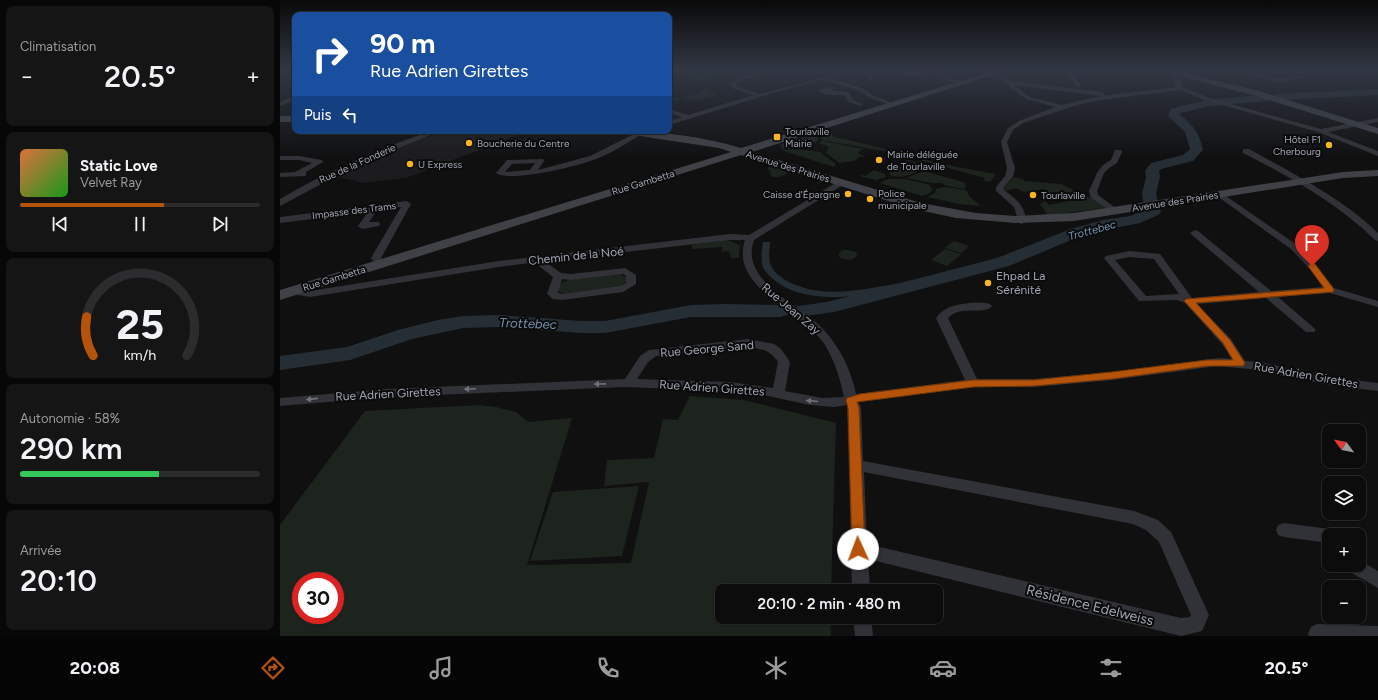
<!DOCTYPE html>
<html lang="fr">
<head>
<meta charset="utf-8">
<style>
	body { margin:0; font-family:Figtree,sans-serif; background:#151516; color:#f1f3f6; height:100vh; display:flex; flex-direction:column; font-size:15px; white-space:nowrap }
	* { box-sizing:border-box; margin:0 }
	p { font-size:13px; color:#9a9b9d }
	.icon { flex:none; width:22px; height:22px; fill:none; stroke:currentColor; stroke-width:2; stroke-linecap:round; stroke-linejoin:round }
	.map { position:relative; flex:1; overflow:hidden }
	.sheet { display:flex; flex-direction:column; gap:6px; padding:6px; background:#070707; width:280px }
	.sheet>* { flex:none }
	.banner { position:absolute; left:12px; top:12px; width:380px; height:122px; border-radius:8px; box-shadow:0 1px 3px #0004,0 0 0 1px #2c2c2e; background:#1a4fa0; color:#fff; overflow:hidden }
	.needle { width:26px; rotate:302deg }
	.controls { position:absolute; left:1042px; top:424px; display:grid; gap:8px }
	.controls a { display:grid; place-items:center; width:44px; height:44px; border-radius:8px; background:#0c0c0d; box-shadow:0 1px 3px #0004,0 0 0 1px #2c2c2e; font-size:20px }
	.speed { position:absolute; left:12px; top:572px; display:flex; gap:8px; font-size:20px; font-weight:700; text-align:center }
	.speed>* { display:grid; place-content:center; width:52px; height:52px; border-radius:50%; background:#0c0c0d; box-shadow:0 1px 3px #0004,0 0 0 1px #2c2c2e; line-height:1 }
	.speed .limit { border:6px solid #d22; background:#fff; color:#111 }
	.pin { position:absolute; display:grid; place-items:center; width:34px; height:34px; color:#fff; margin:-41px -17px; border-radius:50% 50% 50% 0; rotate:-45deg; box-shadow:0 0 4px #0007 }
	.pin .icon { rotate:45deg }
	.me { position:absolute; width:44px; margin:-22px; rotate:358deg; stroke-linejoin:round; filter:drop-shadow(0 0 3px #0008) }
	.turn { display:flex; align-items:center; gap:14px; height:84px; padding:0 12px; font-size:18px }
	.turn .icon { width:52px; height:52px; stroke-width:2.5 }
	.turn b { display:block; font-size:28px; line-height:34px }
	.then { display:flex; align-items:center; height:38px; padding:0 12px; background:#0003; gap:8px; font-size:15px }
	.big { font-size:30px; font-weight:600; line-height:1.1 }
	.sheet .card { flex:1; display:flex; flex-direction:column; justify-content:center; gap:6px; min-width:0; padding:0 14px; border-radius:8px; background:#151516 }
	.sheet .dial { align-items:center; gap:0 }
	.dial svg { height:104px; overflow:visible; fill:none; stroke:#2c2c2e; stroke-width:7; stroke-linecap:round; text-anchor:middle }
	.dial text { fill:#f1f3f6; stroke:none }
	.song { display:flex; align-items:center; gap:12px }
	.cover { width:48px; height:48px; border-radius:6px; background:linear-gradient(135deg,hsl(20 70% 55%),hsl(120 70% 35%)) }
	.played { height:4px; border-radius:2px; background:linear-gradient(90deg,#b45309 60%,#2c2c2e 60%) }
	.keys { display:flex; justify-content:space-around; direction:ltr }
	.heat { display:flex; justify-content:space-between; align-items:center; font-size:22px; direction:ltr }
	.charge { height:6px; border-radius:3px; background:linear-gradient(90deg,#34c759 58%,#2c2c2e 0) }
	.trip { position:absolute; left:435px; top:584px; width:228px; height:40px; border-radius:8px; background:#0c0c0d; box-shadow:0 1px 3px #0004,0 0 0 1px #2c2c2e; font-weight:600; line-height:40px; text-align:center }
	.dock { display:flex; height:64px; justify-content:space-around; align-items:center; background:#050505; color:#9a9b9d }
	.dock .icon { width:28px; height:28px }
	.dock .selected { color:#b45309 }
	.dock b { font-size:18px; color:#f1f3f6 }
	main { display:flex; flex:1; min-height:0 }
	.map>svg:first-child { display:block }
</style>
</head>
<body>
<main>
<section class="sheet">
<div class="card"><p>Climatisation</p>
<div class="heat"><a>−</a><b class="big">20.5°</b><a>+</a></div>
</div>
<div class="card">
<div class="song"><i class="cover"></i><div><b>Static Love</b><p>Velvet Ray</p></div></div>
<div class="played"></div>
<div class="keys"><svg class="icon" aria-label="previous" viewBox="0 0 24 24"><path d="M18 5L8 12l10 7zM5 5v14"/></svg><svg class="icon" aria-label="pause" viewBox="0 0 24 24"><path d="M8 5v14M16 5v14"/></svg><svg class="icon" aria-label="next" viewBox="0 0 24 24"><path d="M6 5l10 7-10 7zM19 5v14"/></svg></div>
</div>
<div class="card dial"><svg viewBox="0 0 100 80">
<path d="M14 69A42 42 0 1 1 86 69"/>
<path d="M14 69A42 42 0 0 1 9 39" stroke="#b45309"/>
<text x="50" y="56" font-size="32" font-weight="700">25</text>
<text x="50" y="72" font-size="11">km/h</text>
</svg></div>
<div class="card"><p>Autonomie · 58%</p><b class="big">290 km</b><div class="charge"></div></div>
<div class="card"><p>Arrivée</p><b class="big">20:10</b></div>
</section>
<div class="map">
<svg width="1098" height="636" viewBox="0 0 1098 636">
	<rect width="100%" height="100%" fill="#101011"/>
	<path fill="#1c1c1e" d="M164,131H249L126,178L83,183L68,179L51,177L92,158Z"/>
	<path fill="#1c241d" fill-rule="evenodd" d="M435,69H452L421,84L411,78L398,77Z
		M427,86L428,90L438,95L418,101L401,98L389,103V98C400,97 420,97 427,86Z
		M541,130L551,133L554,137C608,148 661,166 716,174L713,177L719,179L713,178L710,182L703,180L705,178L614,153L542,140L541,135L536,133Z
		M533,134L538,136V140C535,144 530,143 527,147L528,149H503L500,147L502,146L499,145Z
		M542,141L599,152L584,149L577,153L585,156L583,157L581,156L574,161L559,163L546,153L549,147L539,143Z
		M501,150H523L540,152L556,164L554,167Z
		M621,159H625L648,166C637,173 624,179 611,176L609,171L611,172L619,165L628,167L634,163Z
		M490,165L510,172L500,177H492L488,168Z
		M594,170L605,174L606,177L596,180L579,176L582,175L585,176Z
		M644,171L686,183L685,189L667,186L661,183H652L626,178Z
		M734,177L743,179L744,181L781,184L812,199L825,208L764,216L762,214H767L760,204L765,201L769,205L794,200L790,197L792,196L789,194L777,196L764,189L744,192L736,188L725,191V187Z
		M608,179H625L650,185V187L653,189L650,193L642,196L600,183Z
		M665,187L686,190L690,197L701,206L679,204L647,197L655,193L656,189Z
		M447,240L460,245L459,258H451L449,251L442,252V247L412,249V245Z
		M674,241L689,246L681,253L665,248Z
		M665,249L681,254L667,266L651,260Z
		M562,250H568L576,252L577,256C572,261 562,261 558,255Z
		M340,274L347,278L346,282L341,286L283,294L278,291L281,283L288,280Z
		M410,396L464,400L556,423L551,591H442V617H550L551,636H0V525L85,411L199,405L216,407L236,412L249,422L292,418L247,565L351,563L369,482L324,486L327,460L374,458L383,419L398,420ZM21,581H55V615H21Z
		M359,486L342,556L250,561L273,492Z"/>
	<path fill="#262e35" d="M483,242H490C490,249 488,257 490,263C493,272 501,278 509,282C549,302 593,286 635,281L640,285L597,296L592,293C563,299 516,301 492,278C488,274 483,270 482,264C481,257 482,249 483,242Z"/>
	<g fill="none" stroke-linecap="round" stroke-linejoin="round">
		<path fill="#262e35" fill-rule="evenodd" d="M1098,89V95L997,100L992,98L987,101L929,106L900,113V115C913,125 920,134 923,150L913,161L881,169L879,171L880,177L876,194L881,212L878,215L860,223L824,230L803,235L729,266L554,312L525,316L518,314L515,310L518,306L547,302L717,258L791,229L823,220L850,216L865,210L862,194L866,177L865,171L871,163L903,155L910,149L905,132L888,116L891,109C923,99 954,97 987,95L992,97L997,94Z
			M444,304L500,305L507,307L510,311L507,315L500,317H411L325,333H301L219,327L183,328L132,339L70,360L0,370V356L67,347L118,330L158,320L183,316L219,315L301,321H325L411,305Z"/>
		<path fill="#313237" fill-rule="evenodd" d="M493,69H501L465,79L456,84L458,87L480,94L575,69H584L594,75L591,80H587L588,76L580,71L549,78L582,88L594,96L616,104L611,105L590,98L578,90L543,80L503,90L389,125V121L402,117L389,113V109L408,115L474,95L454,89L450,84L461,77Z
			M624,69H635L625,72H627L653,71V69H657L665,76L685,82L682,84L665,80L656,74L626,76L617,71Z
			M783,69H788L801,85V87H797Z
			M943,69H952L1001,79L1021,75L1024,77L1001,83Z
			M899,71L902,73L897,76L903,87L929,98L1041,129L1098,118V122L1048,132L1098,151V156L1038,132L925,100L900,90L821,100L797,105L743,123L733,130L727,142L735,168L733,177L724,187V190C736,199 745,206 746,221L742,224L739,223L734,207L716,191V187L725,176L727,168L721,142L728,128L739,121L775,107L746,99L729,87L728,84L710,74V72H714L732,81L822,92L825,94L822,96L734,85L750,97L781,105L821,96L897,87L891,76Z
			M548,87L555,91L568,92L573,100L583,104L580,106L569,102L564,95H546L538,91Z
			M15,96V100L0,106V102Z
			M151,131H161L79,164L0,206V199C48,171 98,149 151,131Z
			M360,131L363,133L362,134C347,143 332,153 316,159C300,166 228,183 216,173L227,160H230L263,159L264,161L258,170L310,156ZM255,163L250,170L225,172L232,164Z
			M963,149H969C1012,173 1062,198 1098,233V241L1095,240C1057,203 1010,177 963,153Z
			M835,150H841L842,152L837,163L829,168L824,173L817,191L818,195L837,209L838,211L834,214L811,198L809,191L817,173L823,165L831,160Z
			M0,156H19L42,160L43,162L26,172V176L0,177V173L15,172L32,163L19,160H0Z
			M559,181H565L566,183L474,240C459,282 521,305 543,329C560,347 571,370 576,394L685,380L656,318C659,314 662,311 666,309C674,304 706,299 712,306C704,316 680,304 668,318L697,379H754L832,372L938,358L952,359L942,344L905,303L897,300L859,301L824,258L826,256L849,251L880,254L912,298L979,292L912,235L910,233L915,230L918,231L991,291L1043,287L1029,268L1011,249L937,196V192H940L1017,245L1035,264L1054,288L1098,301V307L1050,293L998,297L1034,328L1036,330L1034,332H1026L986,298L917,304L951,339L965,361L980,362L1049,377L1098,383V391L1049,385L980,370L938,366L832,380L754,387H693L578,402L581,407L583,461L854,511L878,520L891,532L929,615L922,631L901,636L588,559L590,591H572L571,552L570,549L571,546L567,405L554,407L530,405L479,394L450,391L344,387L108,397L0,406V398L108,389L345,379L360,356L369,350L468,339L494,344L501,349L510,362L505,391L542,398L564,397C560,378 554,358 543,342C521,312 449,287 465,240H450L267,261V263L281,273L291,274L345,268L356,275V284L343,292L282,300L273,299L267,294L273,277L259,266L257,262L219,267L30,297L18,295L13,289L18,286L25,290L30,291L219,261L450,234L469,235ZM849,257L874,259L899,294L866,296L835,260ZM343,274L346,276V283L340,286L282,294L278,293L282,279L291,280ZM468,347C482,349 490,350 498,362L493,388L450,382L357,379L368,362L376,356ZM584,472L853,524L866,530L879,542L911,615L910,617L901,618L587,544Z
			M127,201L131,204L101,258L105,264L100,267L97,266L91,258L121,207L97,210L89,222H99L100,224L99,226L82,229L78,226L88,212L0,223V217Z
			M1004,523L1049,529L1055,531L1057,535H1049V543L1004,537L998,535L996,530L998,525Z
			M1079,560L1098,571V588L1067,570L1065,565H1079Z
			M573,617H591L593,636H575Z
			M1037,624L1098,626V636H1029L1028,633L1031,627Z"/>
		<path fill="#3f4147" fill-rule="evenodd" d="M720,69H731L472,152L641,203L696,213L735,216L794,213L1063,172L1098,170V176L1063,178L794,221L735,223L676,218L634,209L461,155L0,300V290L451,152L439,148L347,134L342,131C382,131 424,137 461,148Z
			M877,69H889L979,91L1098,128V134L973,95L878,71Z
			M0,116H15V122H0Z"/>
	</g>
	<defs><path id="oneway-solid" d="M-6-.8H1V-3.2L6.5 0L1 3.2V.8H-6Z"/></defs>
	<g fill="#6f727b">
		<use href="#oneway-solid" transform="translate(320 384) rotate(179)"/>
		<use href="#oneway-solid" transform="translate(190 389) rotate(177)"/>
		<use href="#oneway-solid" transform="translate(32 399) rotate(174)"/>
		<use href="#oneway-solid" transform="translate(532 401) rotate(-175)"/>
	</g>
	<linearGradient id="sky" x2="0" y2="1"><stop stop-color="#090909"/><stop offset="0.44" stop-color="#313743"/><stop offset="1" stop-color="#313743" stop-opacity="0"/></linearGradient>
	<rect width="1098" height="158" fill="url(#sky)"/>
	<path fill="#b45309" stroke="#753606" d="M1032,263L1035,264L1053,288L1054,290L1053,292L916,303L950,340L965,363L963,366H927L832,379L754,386L693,387L577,402L579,408L585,549L583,553L578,555L574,553L572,549L568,408L566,400L567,398L580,394L693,380H754L832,372L927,360H953L943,343L906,303L904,301L906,299L1044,288L1028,266Z"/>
	<g fill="#f6b523" stroke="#0b0b0c" stroke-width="1.5">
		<rect x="493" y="133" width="8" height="8" rx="2"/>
		<circle cx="189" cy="143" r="4"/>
		<circle cx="1049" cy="145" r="4"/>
		<circle cx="599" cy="160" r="4"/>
		<circle cx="130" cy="164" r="4"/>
		<circle cx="568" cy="194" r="4"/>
		<circle cx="753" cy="195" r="4"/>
		<circle cx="590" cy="199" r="4"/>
		<circle cx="708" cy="283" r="4"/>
	</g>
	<g text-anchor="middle" stroke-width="4" stroke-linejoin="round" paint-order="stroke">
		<g font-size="10" fill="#a1a6b3" stroke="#0b0b0c" text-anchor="start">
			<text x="505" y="135">Tourlaville<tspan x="505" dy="12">Mairie</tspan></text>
			<text x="1041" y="143" text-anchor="end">Hôtel F1<tspan x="1041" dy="12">Cherbourg</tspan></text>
			<text x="197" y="147">Boucherie du Centre</text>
			<text x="607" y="158">Mairie déléguée<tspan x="607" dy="12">de Tourlaville</tspan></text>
			<text x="138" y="168">U Express</text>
			<text x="598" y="197">Police<tspan x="598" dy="12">municipale</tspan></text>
			<text x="560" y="198" text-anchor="end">Caisse d'Épargne</text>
			<text x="761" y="199">Tourlaville</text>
		</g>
		<g font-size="10" fill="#a1a6b3" stroke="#0b0b0c">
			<text transform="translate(77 163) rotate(-24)" y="4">Rue de la Fonderie</text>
			<text transform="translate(508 166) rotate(17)" y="4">Avenue des Prairies</text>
			<text transform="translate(363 182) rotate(-17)" y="4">Rue Gambetta</text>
			<text transform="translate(895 201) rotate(-9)" y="4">Avenue des Prairies</text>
			<text transform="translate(74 210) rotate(-7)" y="4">Impasse des Trams</text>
			<text transform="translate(54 278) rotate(-17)" y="4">Rue Gambetta</text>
		</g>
		<g font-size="11" font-style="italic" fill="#7693b0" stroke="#0b0b0c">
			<text transform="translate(812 230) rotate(-15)" y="4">Trottebec</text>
		</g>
		<g font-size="12" fill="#a1a6b3" stroke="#0b0b0c">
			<text transform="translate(296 256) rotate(-6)" y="4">Chemin de la Noé</text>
			<text transform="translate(511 309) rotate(40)" y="4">Rue Jean Zay</text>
			<text transform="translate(427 349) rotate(-5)" y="4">Rue George Sand</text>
			<text transform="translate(1026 375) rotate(10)" y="4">Rue Adrien Girettes</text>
			<text transform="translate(432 388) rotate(4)" y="4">Rue Adrien Girettes</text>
			<text transform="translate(108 394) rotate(-3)" y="4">Rue Adrien Girettes</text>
		</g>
		<g font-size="12" fill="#a1a6b3" stroke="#0b0b0c" text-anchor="start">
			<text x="716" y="280">Ehpad La<tspan x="716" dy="14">Sérénité</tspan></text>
		</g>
		<g font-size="13" font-style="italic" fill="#7693b0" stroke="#0b0b0c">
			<text transform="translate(248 323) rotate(2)" y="5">Trottebec</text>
		</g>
		<g font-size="14" fill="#a1a6b3" stroke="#0b0b0c">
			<text transform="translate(810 605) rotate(14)" y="5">Résidence Edelweiss</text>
		</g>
	</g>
</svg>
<div class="controls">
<a><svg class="needle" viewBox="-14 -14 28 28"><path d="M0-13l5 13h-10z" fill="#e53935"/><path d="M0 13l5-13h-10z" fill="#9a9b9d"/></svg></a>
<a><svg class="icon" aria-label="layers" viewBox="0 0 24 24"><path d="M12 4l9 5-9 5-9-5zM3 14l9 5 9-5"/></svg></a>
<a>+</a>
<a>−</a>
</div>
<div class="speed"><div class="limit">30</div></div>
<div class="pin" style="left:1032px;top:266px;background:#d93025"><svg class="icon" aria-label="arrive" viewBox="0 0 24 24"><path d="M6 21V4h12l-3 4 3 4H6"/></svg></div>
<svg class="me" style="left:578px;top:549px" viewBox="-20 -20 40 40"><circle r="19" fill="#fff"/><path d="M0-13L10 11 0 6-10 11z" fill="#b45309"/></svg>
<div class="trip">20:10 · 2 min · 480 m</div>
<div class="banner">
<div class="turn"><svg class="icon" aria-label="right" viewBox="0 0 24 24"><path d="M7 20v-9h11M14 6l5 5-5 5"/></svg><div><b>90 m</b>Rue Adrien Girettes</div></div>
<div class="then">Puis<svg class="icon" aria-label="left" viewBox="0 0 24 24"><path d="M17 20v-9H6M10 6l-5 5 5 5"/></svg></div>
</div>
</div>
</main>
<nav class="dock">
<b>20:08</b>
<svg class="icon selected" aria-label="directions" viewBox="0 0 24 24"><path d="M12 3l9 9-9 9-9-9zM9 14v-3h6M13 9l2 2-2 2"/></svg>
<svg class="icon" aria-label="music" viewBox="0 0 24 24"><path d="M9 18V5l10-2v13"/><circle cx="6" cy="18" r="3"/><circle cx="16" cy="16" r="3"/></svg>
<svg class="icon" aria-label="phone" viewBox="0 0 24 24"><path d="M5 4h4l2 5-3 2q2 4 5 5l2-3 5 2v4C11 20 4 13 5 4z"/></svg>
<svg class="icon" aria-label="climate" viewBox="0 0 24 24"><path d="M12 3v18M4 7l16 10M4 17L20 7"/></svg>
<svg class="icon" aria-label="car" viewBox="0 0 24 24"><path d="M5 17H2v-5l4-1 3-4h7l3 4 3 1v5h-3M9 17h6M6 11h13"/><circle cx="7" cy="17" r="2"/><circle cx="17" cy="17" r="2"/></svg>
<svg class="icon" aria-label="filters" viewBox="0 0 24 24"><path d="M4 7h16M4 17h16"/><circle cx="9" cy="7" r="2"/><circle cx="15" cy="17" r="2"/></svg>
<b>20.5°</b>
</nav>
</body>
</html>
